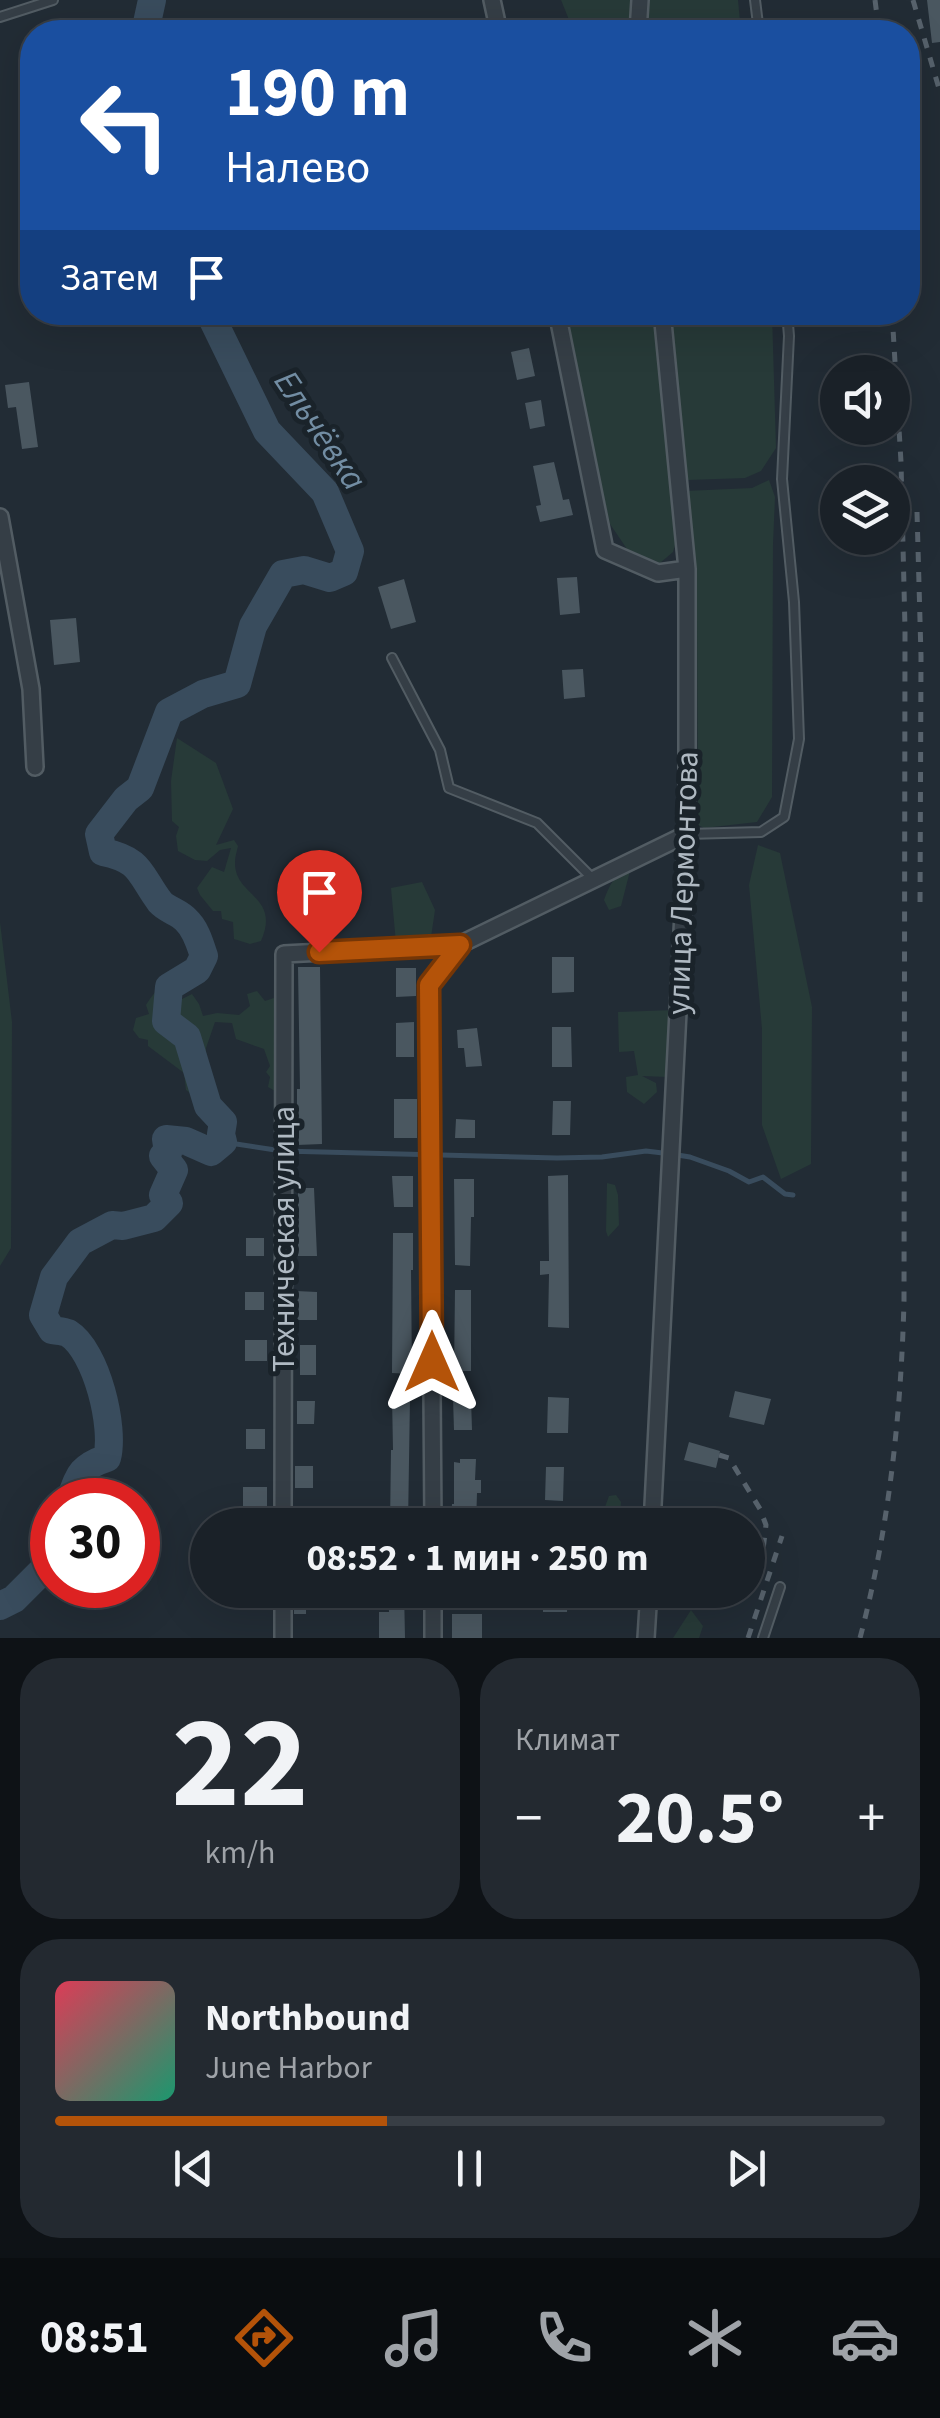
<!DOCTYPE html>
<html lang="ru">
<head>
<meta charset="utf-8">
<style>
	body { margin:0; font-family:"Source Sans 3",sans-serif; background:#232930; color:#f1f3f6; height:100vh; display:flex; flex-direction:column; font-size:38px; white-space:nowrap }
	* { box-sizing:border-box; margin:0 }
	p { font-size:32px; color:#9fa3a8 }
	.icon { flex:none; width:55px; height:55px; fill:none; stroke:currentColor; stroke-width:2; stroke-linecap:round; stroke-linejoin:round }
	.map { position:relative; height:1638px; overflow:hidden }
	.sheet { display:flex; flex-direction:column; gap:20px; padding:20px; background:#0e1216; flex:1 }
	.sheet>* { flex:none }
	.top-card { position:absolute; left:20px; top:20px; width:900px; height:305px; border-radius:40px; box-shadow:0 10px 40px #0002,0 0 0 2px #383e45; background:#1a4fa0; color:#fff; overflow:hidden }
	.tools { position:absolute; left:820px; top:355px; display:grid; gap:20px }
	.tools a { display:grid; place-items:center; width:90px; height:90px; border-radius:50%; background:#1a2128; box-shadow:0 10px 40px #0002,0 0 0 2px #383e45; font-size:50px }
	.speed { position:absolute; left:30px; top:1478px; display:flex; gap:20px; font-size:50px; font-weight:700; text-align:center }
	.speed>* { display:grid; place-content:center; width:130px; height:130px; border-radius:50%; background:#1a2128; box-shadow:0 10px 40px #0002,0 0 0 2px #383e45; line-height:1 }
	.speed .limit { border:15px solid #d22; background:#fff; color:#111 }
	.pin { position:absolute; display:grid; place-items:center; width:85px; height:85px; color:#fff; margin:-102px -42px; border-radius:50% 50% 50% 0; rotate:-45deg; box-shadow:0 0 10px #0007 }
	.pin .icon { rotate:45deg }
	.me { position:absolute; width:110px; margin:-55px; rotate:0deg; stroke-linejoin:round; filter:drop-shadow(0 0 8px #0008) }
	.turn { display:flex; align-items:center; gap:35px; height:210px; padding:0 40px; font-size:45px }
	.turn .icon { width:130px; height:130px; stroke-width:2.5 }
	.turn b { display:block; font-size:70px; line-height:85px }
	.then { display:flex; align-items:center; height:95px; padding:0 40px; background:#0003; gap:20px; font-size:38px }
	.big { font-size:75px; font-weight:700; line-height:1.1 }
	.sheet .tile { flex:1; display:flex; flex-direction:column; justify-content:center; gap:15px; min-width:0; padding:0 35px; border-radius:40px; background:#232930 }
	.sheet .dial { align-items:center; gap:0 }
	.dial b { font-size:130px; line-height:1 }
	.song { display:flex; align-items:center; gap:30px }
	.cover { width:120px; height:120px; border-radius:15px; background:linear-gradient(135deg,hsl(350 70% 55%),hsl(160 70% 35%)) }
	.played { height:10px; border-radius:5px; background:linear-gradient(90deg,#b45309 40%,#383e45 40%) }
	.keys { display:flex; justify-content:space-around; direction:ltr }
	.heat { display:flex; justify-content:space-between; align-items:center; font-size:55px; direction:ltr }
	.sheet .tiles { flex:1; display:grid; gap:20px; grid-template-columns:1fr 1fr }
	.tile:last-child { grid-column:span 2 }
	.trip { position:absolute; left:190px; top:1508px; width:575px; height:100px; border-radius:50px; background:#1a2128; box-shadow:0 10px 40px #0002,0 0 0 2px #383e45; font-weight:700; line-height:100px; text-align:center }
	.tab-bar { display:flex; height:160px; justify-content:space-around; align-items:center; background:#0a0d10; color:#9fa3a8 }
	.tab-bar .icon { width:70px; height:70px }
	.tab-bar .on { color:#b45309 }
	.tab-bar b { font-size:45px; color:#f1f3f6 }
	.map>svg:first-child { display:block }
</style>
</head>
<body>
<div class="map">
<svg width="940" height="1638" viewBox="0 0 940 1638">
	<rect width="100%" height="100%" fill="#222c35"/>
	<path fill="#273a38" d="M561,0H634L630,32H574Z
		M648,0H738L741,32H645Z
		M582,313H654L678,535L673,552L660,563L627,549L610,524L565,327Z
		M671,313H772L776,448L761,471L745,478L687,480Z
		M769,480L775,497L773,544L772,797L757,822L704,828L698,825L697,620L685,491L752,488Z
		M177,738L216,763L233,809L216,845L234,840L238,846C237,851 235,856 235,862C234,897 281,895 261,941L250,944L234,939L233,922L222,919L221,911H213L200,895L197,888L212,867L224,872L231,848L220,850L207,861L195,860L178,851L176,836L179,827L172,821L171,781Z
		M758,845L780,853L812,1007L811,1164L781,1179L762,1125V1029L749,885Z
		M630,871L621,906L609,910L604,900C610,885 613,875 630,871Z
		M422,882L435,910L430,944L396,943L391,888Z
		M0,922L12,1022L11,1248L0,1266Z
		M168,982L179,987L182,999L192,994L199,1004L203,1016L217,1013L239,1015L250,1006L247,994L257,991L265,1001L277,997L279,1074L275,1091L268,1087L270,1077L266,1072L270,1066L264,1049L236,1039L232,1023L215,1022L206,1048L207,1079L198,1084L193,1079L195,1089L190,1093L186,1090L184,1073L148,1046V1040L139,1038L133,1030L136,1018L149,1014L146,1005C152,995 158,988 168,982Z
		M674,1010L668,1077L642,1076L656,1083L657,1092L644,1104L627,1092L626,1077L638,1075L634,1051L619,1052L618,1012Z
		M607,1183L615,1185L618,1195L619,1225L608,1237L606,1231Z
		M616,1495L621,1502L619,1525H604L605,1507L609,1496Z
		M691,1610L703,1626L699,1638H673Z"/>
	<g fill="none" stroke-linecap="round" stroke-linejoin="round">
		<path stroke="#394c5d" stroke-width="5" d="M223,1142L282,1151L557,1158L602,1157L646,1151L671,1154L690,1157L729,1171L749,1182L763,1177L785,1194L793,1195"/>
		<path stroke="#394c5d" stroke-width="28" d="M145,32L152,0
			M70,1500C79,1475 80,1467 107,1458C115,1428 97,1351 68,1333C63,1331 57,1331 52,1330L43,1315L54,1277L80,1242L112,1225L123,1226L154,1218L169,1203L163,1195L174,1170L163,1156L168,1152L166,1139L186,1141L211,1152L223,1142L221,1134L223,1122L208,1106L187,1037L166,1021L169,987L197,970L204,956C200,944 196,929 186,920C179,912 167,910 160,902C139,874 142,860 103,852L99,834L126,799L140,788L169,712L203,694L237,684L253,626L283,574L304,570L330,578L344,572L350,551L325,492L267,431L209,312
			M0,1606L14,1599L50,1563L52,1554"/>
	</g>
	<path fill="#4a5760" d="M927,0H940V42L932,43Z
		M529,348L535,376L517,380L511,352Z
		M29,382L38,447L22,449L16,407L8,408L5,385Z
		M541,400L545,426L530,429L525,403Z
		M554,462L563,500L569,499L573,515L540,522L536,506L541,505L533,466Z
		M577,577L580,613L560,615L557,578Z
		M404,579L416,622L391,629L378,587Z
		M76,618L80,662L54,665L50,620Z
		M583,669L585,697L564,699L562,670Z
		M552,957H574V992L552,993Z
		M298,967H320L322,1144L297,1145V1089H300Z
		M396,968H416V996L396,997Z
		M414,1022V1057H396V1023Z
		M552,1027H571L572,1067H552Z
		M477,1028L482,1066L466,1067L464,1048H458L457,1030Z
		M394,1099H417V1138H394Z
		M553,1101H571L570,1135H552Z
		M456,1119L475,1120V1138H455Z
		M568,1175L569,1328L548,1327L549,1274L540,1275V1261H549L548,1176Z
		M392,1176H413V1207H394Z
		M454,1179H474V1217H471L470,1266L455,1265Z
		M298,1188H314L317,1256H298Z
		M393,1233H413V1270H411L412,1374L392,1373Z
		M246,1238H264V1256H246Z
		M455,1290H471V1371H454Z
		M296,1291L317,1292V1320H296Z
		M245,1292H264V1310H245Z
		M245,1340H267V1361H245Z
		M300,1345H316V1375H300Z
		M735,1391L771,1399L764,1425L729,1417Z
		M392,1397H410L408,1525H390L391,1450H393Z
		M548,1397L569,1398L568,1433H547Z
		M453,1398H471L472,1430H454Z
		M297,1401H315L314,1424H297Z
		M246,1429H265V1449H246Z
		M689,1442L720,1451L716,1468L684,1460Z
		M460,1459H476L475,1480H481V1493H477L476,1525H451L452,1504H454V1462L460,1463Z
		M295,1466H313V1488H295Z
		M546,1467H564L563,1501L545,1500Z
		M243,1487H267V1507H243Z
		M294,1511H313V1525H294Z
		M236,1590L262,1591V1606H236Z
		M294,1590H306V1614H294Z
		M388,1590H404L405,1638H379V1612H389Z
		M543,1590H568L567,1612H543Z
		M452,1614H482V1638H452Z"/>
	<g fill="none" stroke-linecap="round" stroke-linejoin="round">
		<g stroke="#525c63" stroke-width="12">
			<path id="lane" d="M755,0L759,32
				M0,17L53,0
				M392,658L440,750L449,788L537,823L594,880
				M687,834L761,832L784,817L799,739L794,602L782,479L789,336L787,312
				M763,1638L780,1587"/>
		</g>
		<g stroke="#525c63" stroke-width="20">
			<path id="street" d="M492,0L499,32
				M638,32L640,0
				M557,312L605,550L658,573L687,569V834L652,1525
				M662,312L687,569
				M0,517L31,689L35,767
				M283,1525L284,954L459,945L687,834
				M433,1525L429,985L459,945
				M283,1590V1638
				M433,1638V1590
				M646,1638L649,1590"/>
		</g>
		<use href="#lane" stroke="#353e46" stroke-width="8"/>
		<use href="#street" stroke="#353e46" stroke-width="15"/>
		<path stroke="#57626c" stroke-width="5" stroke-dasharray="10 10" stroke-linecap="butt" d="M875,0L879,32
			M913,0L940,92
			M917,512L921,656L920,912
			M719,1455L729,1458L760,1509L766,1525L763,1550
			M748,1638L782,1536
			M860,1638C889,1528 901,1415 904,1301L905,629L901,462L892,312"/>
	</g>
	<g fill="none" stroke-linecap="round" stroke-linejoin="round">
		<g stroke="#753606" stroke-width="25">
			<path id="route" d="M319,952L460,945L429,985L432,1362"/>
		</g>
		<use href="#route" stroke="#b45309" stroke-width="18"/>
	</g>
	<g text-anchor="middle" stroke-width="10" stroke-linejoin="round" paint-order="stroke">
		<g font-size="32" fill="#afb9c2" stroke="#1a232a">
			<text transform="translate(682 883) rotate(-88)" y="11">улица Лермонтова</text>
			<text transform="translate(283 1239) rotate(-90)" y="11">Техническая улица</text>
		</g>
		<g font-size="35" font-style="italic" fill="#728da3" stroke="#1a232a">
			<text transform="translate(321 430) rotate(56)" y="12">Ельчёвка</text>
		</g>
	</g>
</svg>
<div class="tools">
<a><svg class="icon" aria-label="sound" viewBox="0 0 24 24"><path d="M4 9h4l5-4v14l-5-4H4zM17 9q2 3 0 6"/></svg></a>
<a><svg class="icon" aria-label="layers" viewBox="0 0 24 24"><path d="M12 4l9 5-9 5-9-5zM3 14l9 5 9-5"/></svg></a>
</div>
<div class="speed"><div class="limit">30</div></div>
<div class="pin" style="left:319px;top:952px;background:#d93025"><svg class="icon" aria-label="arrive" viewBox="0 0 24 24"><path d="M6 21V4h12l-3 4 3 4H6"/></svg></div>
<svg class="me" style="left:432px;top:1362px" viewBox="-20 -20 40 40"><path d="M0-17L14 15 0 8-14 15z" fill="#b45309" stroke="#fff" stroke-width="4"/></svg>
<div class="trip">08:52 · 1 мин · 250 m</div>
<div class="top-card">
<div class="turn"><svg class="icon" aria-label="left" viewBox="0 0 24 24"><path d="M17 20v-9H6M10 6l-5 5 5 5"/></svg><div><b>190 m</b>Налево</div></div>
<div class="then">Затем<svg class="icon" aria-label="arrive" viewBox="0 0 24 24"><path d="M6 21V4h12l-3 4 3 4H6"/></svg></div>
</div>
</div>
<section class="sheet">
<div class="tiles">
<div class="tile dial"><b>22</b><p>km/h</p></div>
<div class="tile"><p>Климат</p>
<div class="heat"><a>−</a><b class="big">20.5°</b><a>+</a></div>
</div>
<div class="tile">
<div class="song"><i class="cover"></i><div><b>Northbound</b><p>June Harbor</p></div></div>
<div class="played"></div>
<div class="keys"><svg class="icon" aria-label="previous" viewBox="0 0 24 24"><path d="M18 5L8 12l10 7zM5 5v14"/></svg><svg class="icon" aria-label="pause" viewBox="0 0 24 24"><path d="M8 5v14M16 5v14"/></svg><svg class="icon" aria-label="next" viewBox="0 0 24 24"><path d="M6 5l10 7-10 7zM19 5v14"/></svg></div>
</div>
</div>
</section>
<nav class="tab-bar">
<b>08:51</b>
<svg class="icon on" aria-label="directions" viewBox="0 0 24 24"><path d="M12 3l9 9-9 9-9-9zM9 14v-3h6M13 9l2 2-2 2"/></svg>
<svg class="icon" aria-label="music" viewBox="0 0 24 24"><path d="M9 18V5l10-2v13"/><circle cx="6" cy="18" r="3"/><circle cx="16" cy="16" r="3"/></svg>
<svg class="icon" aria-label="phone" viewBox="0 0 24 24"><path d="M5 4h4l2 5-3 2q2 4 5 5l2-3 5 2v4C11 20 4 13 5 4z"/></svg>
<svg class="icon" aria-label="climate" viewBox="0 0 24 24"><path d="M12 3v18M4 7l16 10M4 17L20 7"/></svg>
<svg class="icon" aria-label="car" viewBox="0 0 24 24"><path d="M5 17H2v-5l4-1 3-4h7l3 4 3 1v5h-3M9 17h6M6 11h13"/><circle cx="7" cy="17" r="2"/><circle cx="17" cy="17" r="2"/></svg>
</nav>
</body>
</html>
